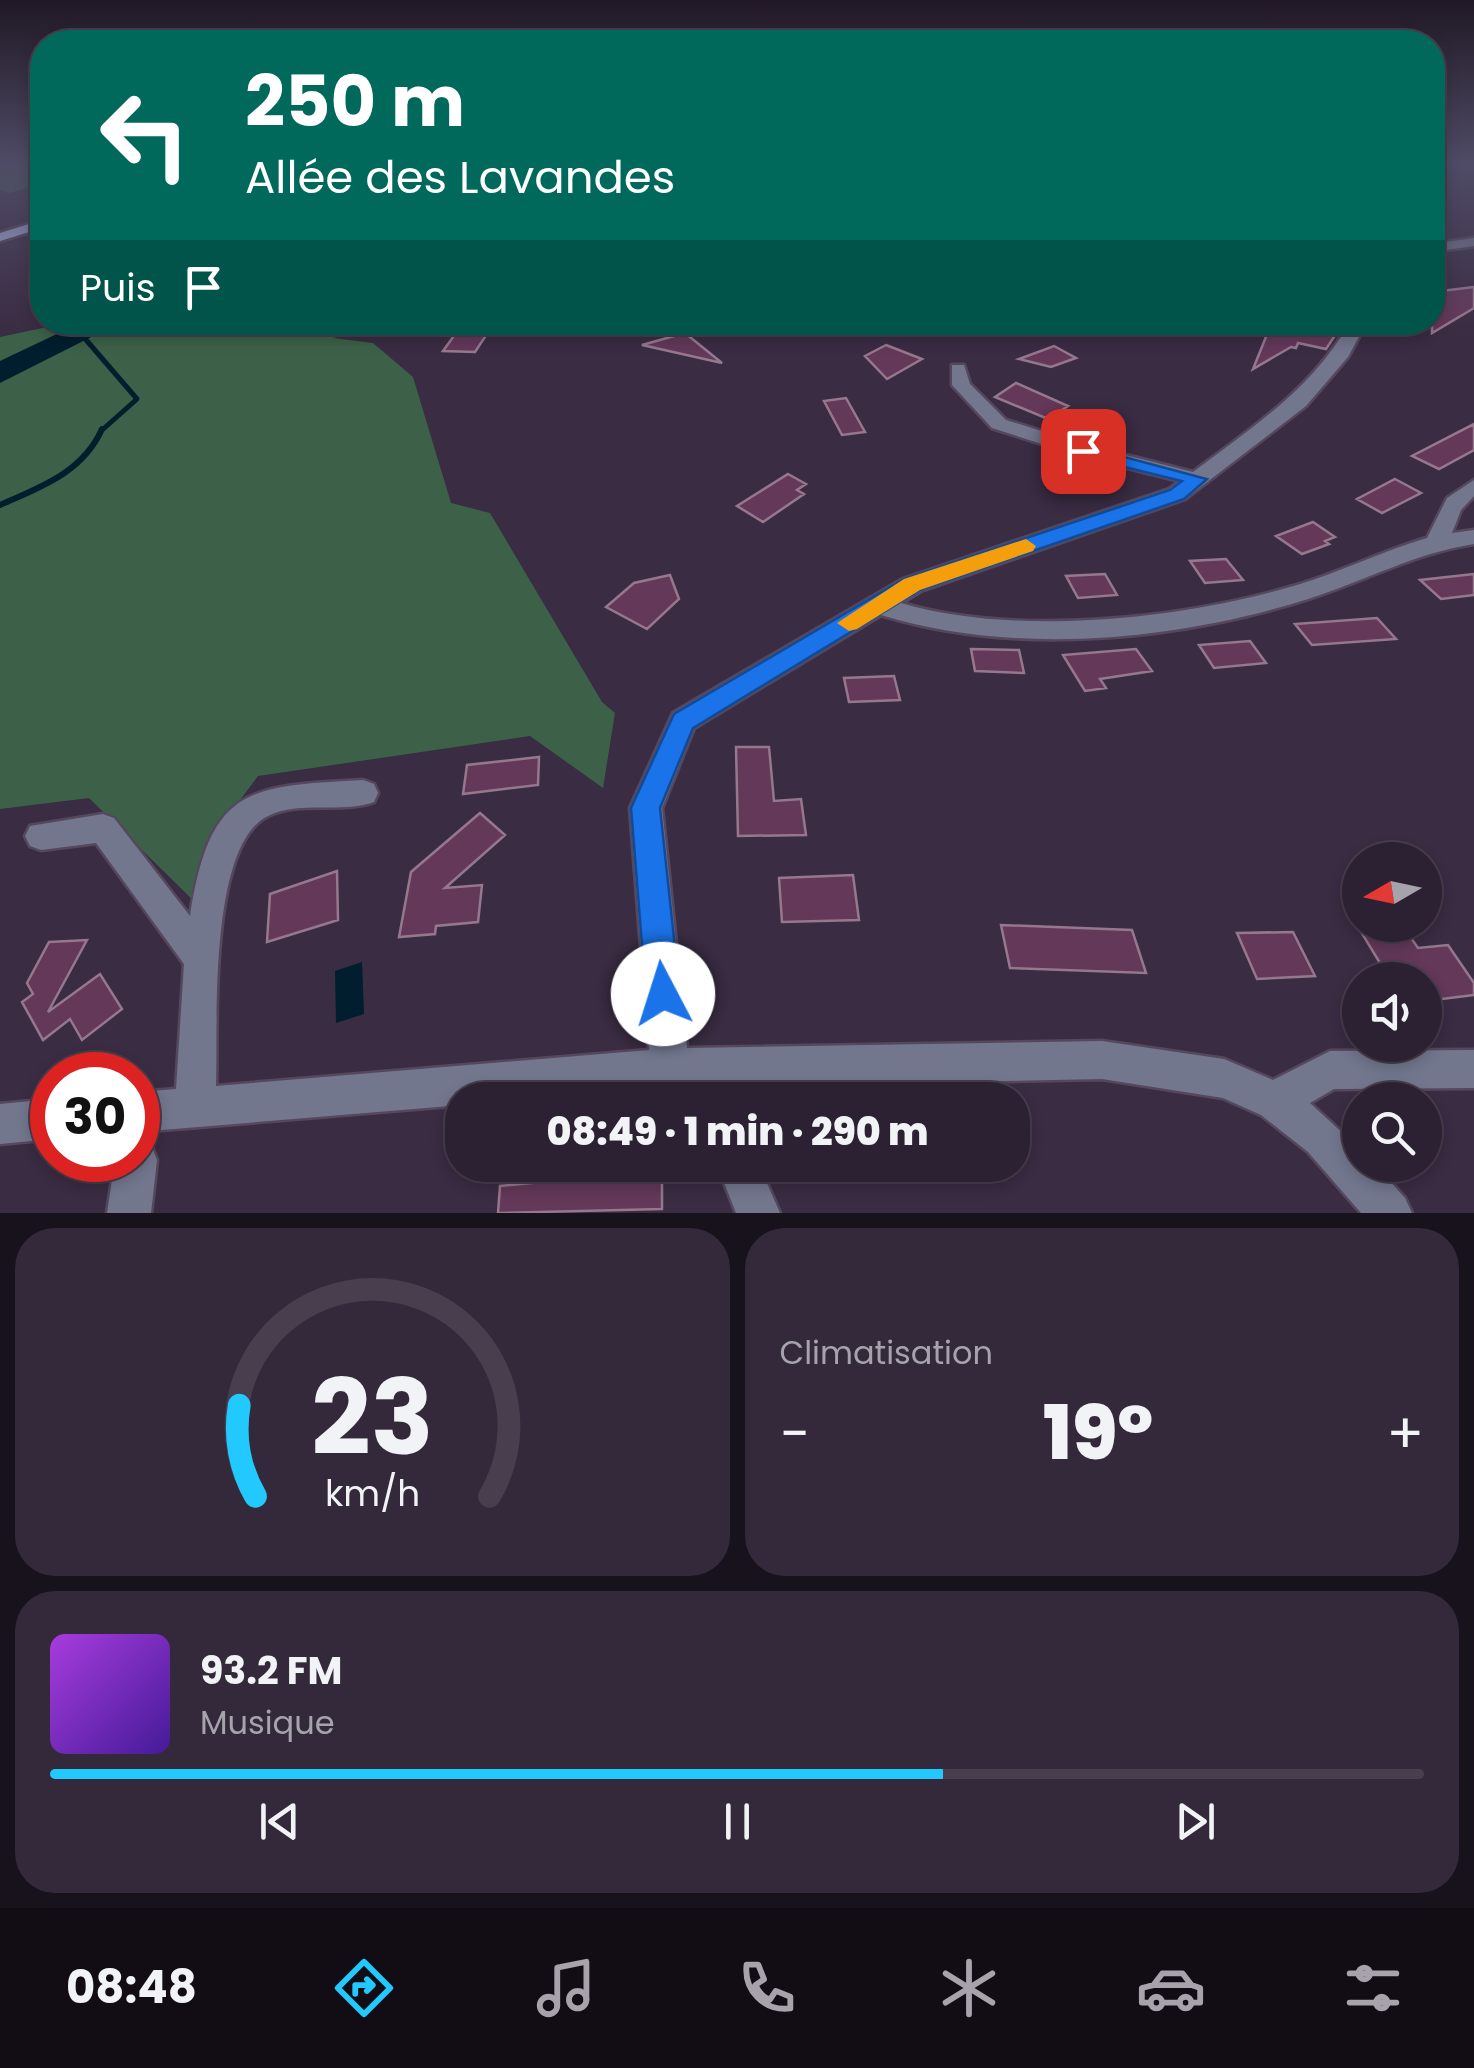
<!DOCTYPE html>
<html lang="fr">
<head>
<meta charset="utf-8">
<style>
	body { margin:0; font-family:Poppins,sans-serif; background:#34293a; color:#f1f3f6; height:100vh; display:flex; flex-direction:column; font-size:38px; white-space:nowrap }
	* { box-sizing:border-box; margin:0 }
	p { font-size:32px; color:#a6a3ac }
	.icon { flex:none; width:55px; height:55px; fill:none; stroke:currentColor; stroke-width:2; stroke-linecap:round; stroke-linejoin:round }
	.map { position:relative; height:1213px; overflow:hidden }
	.details { display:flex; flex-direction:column; gap:15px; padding:15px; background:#18121c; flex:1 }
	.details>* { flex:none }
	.hud { position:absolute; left:30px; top:30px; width:1415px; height:305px; border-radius:40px; box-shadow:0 5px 15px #0003,0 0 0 2px #483e4d; background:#00695c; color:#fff; overflow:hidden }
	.needle { width:65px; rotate:261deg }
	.fabs { position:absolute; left:1342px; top:842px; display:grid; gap:20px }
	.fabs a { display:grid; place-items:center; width:100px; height:100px; border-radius:50%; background:#2c2132; box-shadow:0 5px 15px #0003,0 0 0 2px #483e4d; font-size:50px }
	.speed { position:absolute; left:30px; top:1052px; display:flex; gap:20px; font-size:50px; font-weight:700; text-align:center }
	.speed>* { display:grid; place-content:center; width:130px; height:130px; border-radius:50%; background:#2c2132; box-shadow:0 5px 15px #0003,0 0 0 2px #483e4d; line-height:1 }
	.speed .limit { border:15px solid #d22; background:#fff; color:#111 }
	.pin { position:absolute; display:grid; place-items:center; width:85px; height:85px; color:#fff; margin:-42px; border-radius:20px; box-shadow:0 5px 15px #0006 }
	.me { position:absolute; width:110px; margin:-55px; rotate:355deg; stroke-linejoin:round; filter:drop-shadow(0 0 8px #0008) }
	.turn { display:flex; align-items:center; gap:35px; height:210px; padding:0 50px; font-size:45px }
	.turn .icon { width:130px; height:130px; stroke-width:2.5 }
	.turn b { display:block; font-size:70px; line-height:85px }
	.then { display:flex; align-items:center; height:95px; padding:0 50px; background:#0003; gap:20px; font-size:38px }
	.big { font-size:75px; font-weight:800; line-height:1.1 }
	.details .card { flex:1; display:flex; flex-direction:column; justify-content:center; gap:15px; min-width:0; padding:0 35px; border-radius:40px; background:#34293a }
	.details .dial { align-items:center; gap:0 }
	.dial svg { height:260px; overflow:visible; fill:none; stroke:#483e4d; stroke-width:7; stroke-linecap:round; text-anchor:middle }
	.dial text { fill:#f1f3f6; stroke:none }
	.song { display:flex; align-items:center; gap:30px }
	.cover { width:120px; height:120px; border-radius:15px; background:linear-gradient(135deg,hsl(280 70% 55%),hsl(260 70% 35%)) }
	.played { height:10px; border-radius:5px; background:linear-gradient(90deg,#22c9fe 65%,#483e4d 65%) }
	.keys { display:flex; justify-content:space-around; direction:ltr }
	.heat { display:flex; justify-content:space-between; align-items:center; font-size:55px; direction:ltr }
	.details .tiles { flex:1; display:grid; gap:15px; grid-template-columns:1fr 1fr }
	.card:last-child { grid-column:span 2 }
	.trip { position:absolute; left:445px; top:1082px; width:585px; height:100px; border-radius:40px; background:#2c2132; box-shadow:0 5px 15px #0003,0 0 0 2px #483e4d; font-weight:800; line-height:100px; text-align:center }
	.menu { display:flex; height:160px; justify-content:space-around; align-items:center; background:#120d14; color:#a6a3ac }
	.menu .icon { width:70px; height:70px }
	.menu .selected { color:#22c9fe }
	.menu b { font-size:45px; color:#f1f3f6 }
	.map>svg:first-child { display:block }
</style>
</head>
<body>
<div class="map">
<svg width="1474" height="1213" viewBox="0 0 1474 1213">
	<rect width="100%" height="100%" fill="#3a2c43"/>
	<path fill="#3c6148" d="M0,163H42V183L10,193L0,190Z
		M71,322L386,324L333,338L373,343L413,377L451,503L490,513L602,702L615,713L603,788L530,736L258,776L219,828L201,908L89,798L0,809V337Z"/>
	<path fill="#011e2e" d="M362,962L364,1014L336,1023L335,971Z"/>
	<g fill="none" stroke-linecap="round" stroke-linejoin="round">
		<path stroke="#011e2e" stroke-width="5" d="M81,334L137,399L101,431"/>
		<path stroke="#011e2e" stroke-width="6" d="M0,505C41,487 83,472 102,429"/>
		<path fill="#011e2e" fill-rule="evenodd" d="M82,322H121L0,383V361Z"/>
	</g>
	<path fill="#633859" stroke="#95788d" stroke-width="2.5" d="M1474,287V308L1432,333V292Z
		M1272,322H1344L1326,349L1298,343L1296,348L1291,347L1253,369Z
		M456,333L487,334L475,352L443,351Z
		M685,333L722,363L642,345Z
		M886,345L922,359L887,379L865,356Z
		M1054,346L1076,358L1051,367L1019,359Z
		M1016,383L1068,406L1048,419L995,397Z
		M846,398L865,432L842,435L824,401Z
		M1474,424V450L1439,469L1412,456Z
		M788,474L806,484L797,490L804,494L763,522L737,506Z
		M1395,479L1421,493L1382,513L1357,499Z
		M1313,522L1335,537L1325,541L1329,544L1302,554L1276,536Z
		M1226,559L1243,580L1205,583L1190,561Z
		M1105,574L1117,595L1078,598L1066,576Z
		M1474,574V595L1441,599L1420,580Z
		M670,575L679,599L647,629L606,607L634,583Z
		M1377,618L1396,639L1312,645L1295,624Z
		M1250,641L1266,663L1214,668L1199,645Z
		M971,649L1019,650L1024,673L975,671Z
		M1136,649L1152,671L1100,679L1106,688L1085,691L1063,655Z
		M894,676L900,700L849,702L844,678Z
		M736,747H769L774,801L801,799L806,835L738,836Z
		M539,757L538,785L463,794L467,765Z
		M480,813L505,835L445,888L482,885L478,922L436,926L435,934L399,937L411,872Z
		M337,871L338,920L267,942L270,894Z
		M853,875L859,920L782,922L779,878Z
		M1001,925L1132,930L1146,973L1010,968Z
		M1402,925L1418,948L1448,945L1474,983V995L1425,1001V980H1411L1405,971L1386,973L1358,927Z
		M1293,932L1315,976L1257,979L1237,933Z
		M87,940L48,1012L100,974L122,1009L82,1040L70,1019L43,1040L22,1002L33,994L27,983L49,942Z
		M553,1165H559L570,1179L623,1174V1166L662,1165V1209L498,1213L500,1186L551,1181Z"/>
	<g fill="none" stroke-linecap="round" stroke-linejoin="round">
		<g stroke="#55485e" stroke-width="5">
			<path id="minor" d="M1474,238V246L1432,252V244Z
				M1350,322H1367L1348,357L1306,406L1185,499L921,591L901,603C1016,637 1182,619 1297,585C1341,572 1382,551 1427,538L1447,498L1474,480V496L1461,510L1452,533L1474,530V544C1415,553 1365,581 1308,599C1175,641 1015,656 881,615L694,728L662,808L687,1048L1102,1041L1224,1059L1273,1080L1330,1051L1474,1050V1088L1334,1089L1310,1103L1360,1149V1165H1375L1405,1198L1412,1213H1361L1308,1152L1261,1115L1223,1098L1102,1079L748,1086L750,1100H710L709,1087C626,1088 545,1100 462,1100V1105L138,1132V1092L176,1089L184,964L96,843L41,850L30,846L25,836L30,826L103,814L114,818L190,916C210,788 246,786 363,780L374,784L378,793L374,802C341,814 300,800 268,816C208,845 218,1026 216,1086L649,1050L630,808L673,713L903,579L1169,489L1180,481L1076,455L992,428L952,385V365H964L970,384L1006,420L1090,446L1193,472C1253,427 1313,388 1350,322Z
				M52,1099V1139L0,1144V1104Z
				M138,1140L151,1145L157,1160L151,1213H107L115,1160H138Z
				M717,1165H759L780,1213H736Z"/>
		</g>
		<g stroke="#55485e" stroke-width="5">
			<path id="major" d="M42,220V228L0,241V233Z"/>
		</g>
		<use href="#minor" fill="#73778e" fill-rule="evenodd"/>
		<use href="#major" fill="#b2bbe9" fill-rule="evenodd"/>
	</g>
	<linearGradient id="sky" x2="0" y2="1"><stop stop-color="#201825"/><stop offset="0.49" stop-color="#4f4b66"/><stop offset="1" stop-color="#4f4b66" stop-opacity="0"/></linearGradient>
	<rect width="1474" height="332" fill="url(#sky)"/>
	<path fill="#1a73e8" stroke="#114b97" stroke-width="2.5" d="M1083,446L1207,479L1184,499L920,590L693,728L660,808L680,994L675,1005L663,1010L651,1005L646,994L631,808L674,714L904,579L1170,490L1182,481L1076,455L1074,451Z"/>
	<path fill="#f59e0b" d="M1026,539L1036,546L1033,551L920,590L857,629L849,631L837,623L904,579Z"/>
</svg>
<div class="fabs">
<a><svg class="needle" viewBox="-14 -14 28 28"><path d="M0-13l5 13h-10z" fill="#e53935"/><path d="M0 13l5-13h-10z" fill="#a6a3ac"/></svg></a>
<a><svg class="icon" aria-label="sound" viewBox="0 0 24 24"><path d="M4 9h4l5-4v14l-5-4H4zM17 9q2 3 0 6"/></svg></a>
<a><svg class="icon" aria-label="search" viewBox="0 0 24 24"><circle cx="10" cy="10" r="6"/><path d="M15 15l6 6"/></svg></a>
</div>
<div class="speed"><div class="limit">30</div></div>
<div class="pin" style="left:1083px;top:451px;background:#d93025"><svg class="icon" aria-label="arrive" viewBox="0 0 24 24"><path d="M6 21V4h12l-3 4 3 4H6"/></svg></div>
<svg class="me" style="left:663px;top:994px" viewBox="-20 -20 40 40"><circle r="19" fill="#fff"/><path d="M0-13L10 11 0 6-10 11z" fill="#1a73e8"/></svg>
<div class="trip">08:49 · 1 min · 290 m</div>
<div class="hud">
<div class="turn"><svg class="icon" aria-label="left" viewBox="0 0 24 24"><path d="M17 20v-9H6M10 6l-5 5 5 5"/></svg><div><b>250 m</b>Allée des Lavandes</div></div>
<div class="then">Puis<svg class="icon" aria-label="arrive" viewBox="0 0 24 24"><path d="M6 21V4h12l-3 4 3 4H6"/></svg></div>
</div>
</div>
<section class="details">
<div class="tiles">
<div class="card dial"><svg viewBox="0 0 100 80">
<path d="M14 69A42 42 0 1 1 86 69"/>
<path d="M14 69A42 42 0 0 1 9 41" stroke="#22c9fe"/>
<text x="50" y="56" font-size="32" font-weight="700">23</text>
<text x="50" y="72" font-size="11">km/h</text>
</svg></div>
<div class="card"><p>Climatisation</p>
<div class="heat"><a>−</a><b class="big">19°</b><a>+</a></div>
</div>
<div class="card">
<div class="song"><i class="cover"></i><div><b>93.2 FM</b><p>Musique</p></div></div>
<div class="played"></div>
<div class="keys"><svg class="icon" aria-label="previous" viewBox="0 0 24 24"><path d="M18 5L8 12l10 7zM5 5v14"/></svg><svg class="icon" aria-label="pause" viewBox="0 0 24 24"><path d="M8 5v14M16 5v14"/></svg><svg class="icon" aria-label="next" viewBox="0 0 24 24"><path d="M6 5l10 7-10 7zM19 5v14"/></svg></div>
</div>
</div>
</section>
<nav class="menu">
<b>08:48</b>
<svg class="icon selected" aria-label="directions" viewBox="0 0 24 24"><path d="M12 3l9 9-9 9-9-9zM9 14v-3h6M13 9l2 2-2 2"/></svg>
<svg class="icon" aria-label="music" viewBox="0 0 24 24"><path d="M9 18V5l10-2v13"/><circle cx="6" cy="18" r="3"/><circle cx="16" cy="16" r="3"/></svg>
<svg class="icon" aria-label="phone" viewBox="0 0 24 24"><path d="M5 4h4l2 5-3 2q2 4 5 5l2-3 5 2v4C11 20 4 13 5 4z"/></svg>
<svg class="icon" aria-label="climate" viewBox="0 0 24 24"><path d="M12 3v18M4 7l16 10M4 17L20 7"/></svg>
<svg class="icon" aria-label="car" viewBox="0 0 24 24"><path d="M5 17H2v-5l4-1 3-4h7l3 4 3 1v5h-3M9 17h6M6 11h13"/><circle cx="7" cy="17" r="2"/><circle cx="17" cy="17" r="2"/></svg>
<svg class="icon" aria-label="filters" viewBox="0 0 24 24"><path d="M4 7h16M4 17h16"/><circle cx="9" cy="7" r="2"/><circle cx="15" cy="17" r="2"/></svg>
</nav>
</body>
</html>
